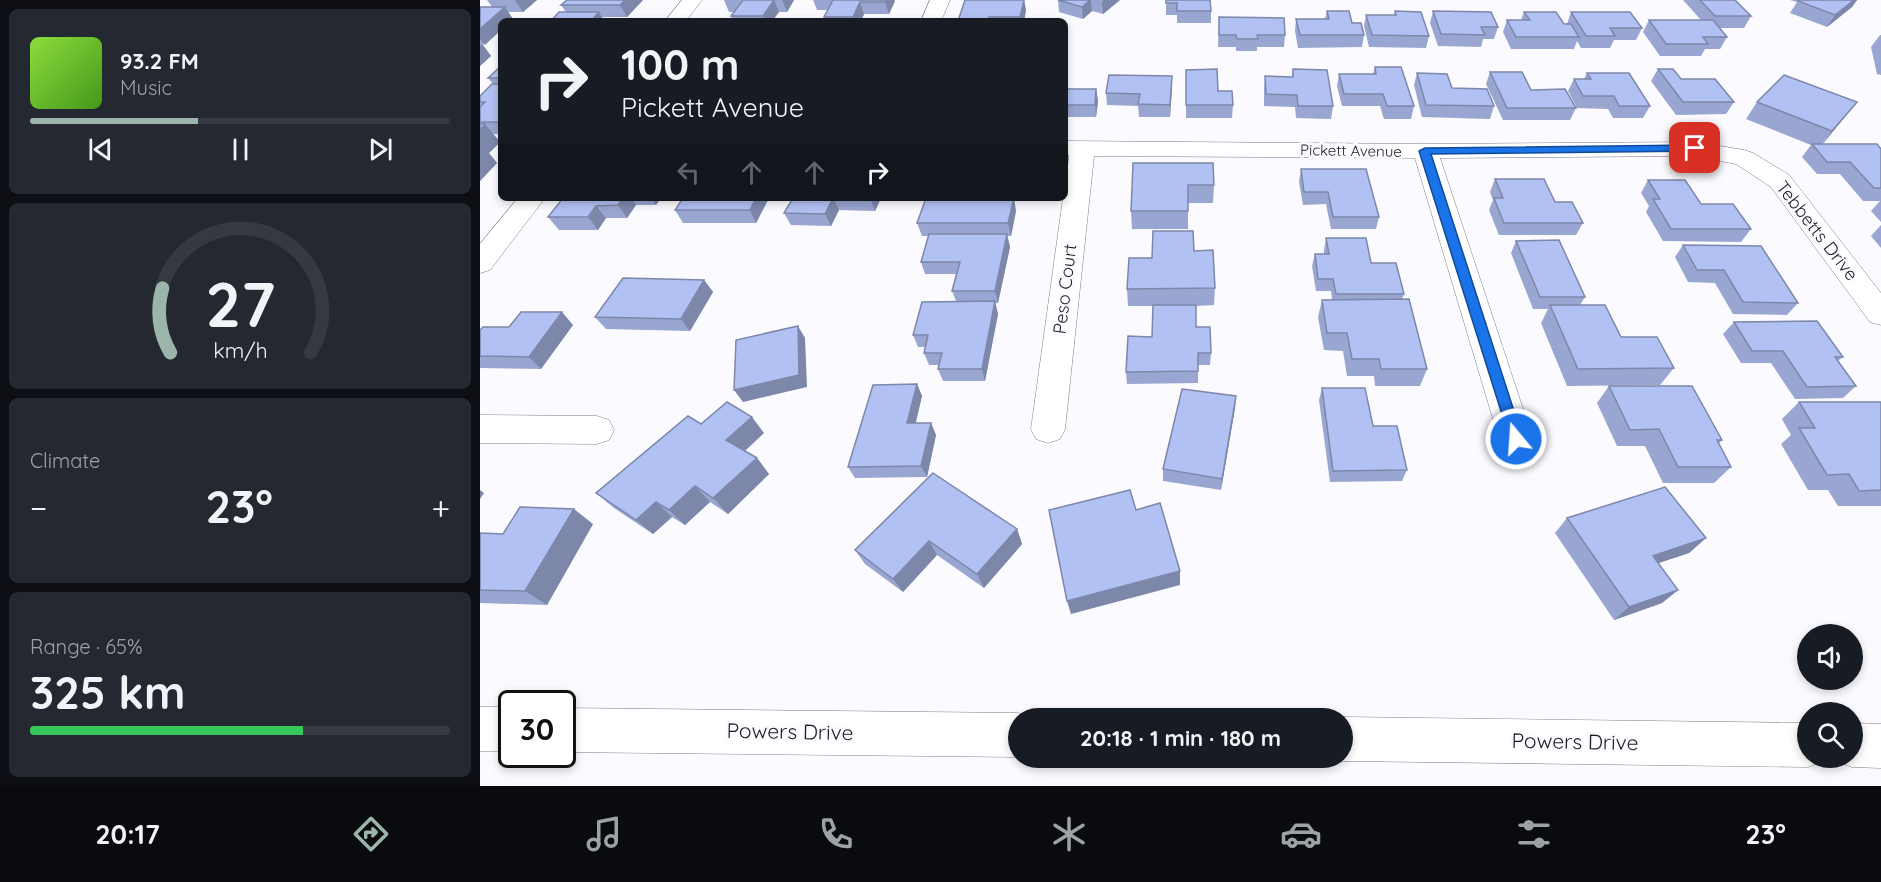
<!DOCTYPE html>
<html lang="en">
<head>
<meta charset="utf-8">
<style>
	body { margin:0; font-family:Quicksand,sans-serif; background:#242831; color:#f1f3f6; height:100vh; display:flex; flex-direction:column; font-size:22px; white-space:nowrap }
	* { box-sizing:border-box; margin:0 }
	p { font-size:20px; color:#9ea1a6 }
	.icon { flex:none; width:33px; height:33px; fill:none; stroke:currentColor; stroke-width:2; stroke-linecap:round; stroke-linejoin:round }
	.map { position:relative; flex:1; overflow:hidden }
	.panel { display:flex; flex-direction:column; gap:9px; padding:9px; background:#0d0f14; width:480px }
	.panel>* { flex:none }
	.banner { position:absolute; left:18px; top:18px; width:570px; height:183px; border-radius:9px; box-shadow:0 3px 9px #0003; background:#171b24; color:#f1f3f6; overflow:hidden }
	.fabs { position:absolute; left:1317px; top:624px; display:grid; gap:12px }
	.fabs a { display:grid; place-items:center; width:66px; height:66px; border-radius:50%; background:#171b24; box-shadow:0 3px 9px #0003; font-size:30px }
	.speed { position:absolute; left:18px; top:690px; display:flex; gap:12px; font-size:30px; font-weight:700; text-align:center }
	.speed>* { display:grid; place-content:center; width:78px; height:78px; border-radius:50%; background:#171b24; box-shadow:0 3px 9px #0003; line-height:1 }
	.speed .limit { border:3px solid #111; border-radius:9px; background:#fff; color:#111 }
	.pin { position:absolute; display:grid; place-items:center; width:51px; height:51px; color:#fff; margin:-26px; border-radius:12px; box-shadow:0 3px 9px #0006 }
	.me { position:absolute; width:66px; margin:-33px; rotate:342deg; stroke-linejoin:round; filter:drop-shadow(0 0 4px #0008) }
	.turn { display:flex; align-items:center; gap:21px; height:126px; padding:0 24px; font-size:27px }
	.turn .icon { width:78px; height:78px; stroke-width:2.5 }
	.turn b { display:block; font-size:42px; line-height:51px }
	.lanes { display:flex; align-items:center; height:57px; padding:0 24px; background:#0003; justify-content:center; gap:30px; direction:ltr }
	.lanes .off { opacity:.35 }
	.big { font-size:45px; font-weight:800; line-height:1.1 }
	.panel .card { flex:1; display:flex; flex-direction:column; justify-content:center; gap:9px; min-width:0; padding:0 21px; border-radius:9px; background:#242831 }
	.panel .dial { align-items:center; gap:0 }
	.dial svg { height:156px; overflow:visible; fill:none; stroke:#363941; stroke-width:7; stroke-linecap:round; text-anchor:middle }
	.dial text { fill:#f1f3f6; stroke:none }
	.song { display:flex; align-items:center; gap:18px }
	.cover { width:72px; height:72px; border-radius:9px; background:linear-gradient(135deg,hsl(90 70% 55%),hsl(100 70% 35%)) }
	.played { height:6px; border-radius:3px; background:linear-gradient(90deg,#9bb5ab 40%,#363941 40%) }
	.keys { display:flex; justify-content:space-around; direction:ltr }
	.heat { display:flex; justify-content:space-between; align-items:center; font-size:33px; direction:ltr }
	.charge { height:9px; border-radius:4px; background:linear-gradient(90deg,#34c759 65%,#363941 0) }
	.trip { position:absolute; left:528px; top:708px; width:345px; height:60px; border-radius:30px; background:#171b24; box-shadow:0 3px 9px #0003; font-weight:800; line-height:60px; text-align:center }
	.tab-bar { display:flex; height:96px; justify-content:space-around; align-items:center; background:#090b0e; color:#9ea1a6 }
	.tab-bar .icon { width:42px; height:42px }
	.tab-bar .on { color:#9bb5ab }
	.tab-bar b { font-size:27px; color:#f1f3f6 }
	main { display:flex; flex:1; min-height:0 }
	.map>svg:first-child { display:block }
</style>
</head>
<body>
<main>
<section class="panel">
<div class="card">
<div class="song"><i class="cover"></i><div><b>93.2 FM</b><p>Music</p></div></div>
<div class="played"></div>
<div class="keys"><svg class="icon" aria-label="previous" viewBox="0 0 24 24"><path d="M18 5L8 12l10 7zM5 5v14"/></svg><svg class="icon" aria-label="pause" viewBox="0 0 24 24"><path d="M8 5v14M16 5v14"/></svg><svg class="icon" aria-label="next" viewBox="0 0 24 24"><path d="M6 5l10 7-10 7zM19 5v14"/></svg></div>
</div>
<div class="card dial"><svg viewBox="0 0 100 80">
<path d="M14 69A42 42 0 1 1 86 69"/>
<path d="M14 69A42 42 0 0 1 10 36" stroke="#9bb5ab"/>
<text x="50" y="56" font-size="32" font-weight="700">27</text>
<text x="50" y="72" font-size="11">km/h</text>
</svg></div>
<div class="card"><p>Climate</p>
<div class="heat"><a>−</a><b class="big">23°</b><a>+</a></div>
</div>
<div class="card"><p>Range · 65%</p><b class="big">325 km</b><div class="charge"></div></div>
</section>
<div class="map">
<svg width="1401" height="786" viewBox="0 0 1401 786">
	<rect width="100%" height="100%" fill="#fbfafe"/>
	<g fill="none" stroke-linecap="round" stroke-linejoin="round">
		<g stroke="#817b8e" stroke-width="1">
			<path id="minor" d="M202,0H222L206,21H185Z
				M450,0H470L461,21H441Z
				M585,141L945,144L1215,142L1264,150L1273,153L1309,175L1401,293V325L1390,322L1291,187L1256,164L1215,156L960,158L1053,439L1048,449L1036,453L1024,449L1019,439L935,158L614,156L585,429L580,439L568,443L556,439L551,429L583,198H585L589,155H585Z
				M38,198H65L10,270L0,273V244Z
				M0,415L117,416L129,420L134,430L129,440L117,444L0,443Z
				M0,707H32V751H0Z
				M82,708L538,713L552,718H538V757L82,752Z
				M862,717L1328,723V758H1345L1344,761L1328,767L862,761L853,758H862V718H858Z
				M1372,723L1401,724V768L1372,767L1356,761L1355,758H1372Z"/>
		</g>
		<use href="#minor" fill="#fff" fill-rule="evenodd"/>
	</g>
	<path fill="#99a6d1" d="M7,0H57L43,12H28L33,19L31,21H21V30L3,45L11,56L0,66V7H12Z
		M163,0L147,17H122L124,21L86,12L81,5Z
		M244,0H314L307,12H299L292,21H253L251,16L254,12H249Z
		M333,0H414L415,1L409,14H384L381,21H346L344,17L348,10H337Z
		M485,0H544L546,10L544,21H478Z
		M578,0H640L623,14L612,11L603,19L579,12Z
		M686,0L731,11V23H697V15H686Z
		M1203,0H1255L1271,16L1264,28H1240L1247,37L1240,49H1225L1221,56H1180L1163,32L1169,20H1221Z
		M1310,0H1377L1372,7L1347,27L1310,13L1317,2Z
		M847,11L872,23L884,35L882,47L818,48L815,31L816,19H845Z
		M915,11L949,36L946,48L889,47L884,26L886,15H914Z
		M953,11L1018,27L1014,39H1003L1001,47L958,46L950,23Z
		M1044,12L1084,24H1087L1091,12L1162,28L1156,40H1134L1130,48H1101L1097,41L1094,49H1031L1023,32L1027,20H1041Z
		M739,17L805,35L804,47H777V51H756V47H738Z
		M1400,35H1401V75L1397,74L1391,47Z
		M21,66V134H13L20,142L9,153L17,163L0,181V96L13,84L8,78Z
		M895,67L934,106L931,119H904L900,106H862L857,86L859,74H893Z
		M813,69L853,106L851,119L816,118L815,107L784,106V89L785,76L812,77Z
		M1178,69L1201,79L1254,102L1246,114L1196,115L1171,81Z
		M706,70L738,91L753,105L752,118H706Z
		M1010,72L1051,90L1096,108L1090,120H1023L1006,84Z
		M937,73L1014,106L1010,119L942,117L934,85Z
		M1107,73L1170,106L1163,118H1133L1128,109L1097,108L1088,91L1094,79H1104Z
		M692,76L690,117H659L658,106L627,105L626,93Z
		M585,89H616L618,101L616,117H585Z
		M1277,102H1377L1342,144L1401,149V222L1391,211L1400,201H1383L1360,174H1337L1322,157L1331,145L1266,119Z
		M653,163L734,185L733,203H708V229H652L651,211Z
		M821,169L899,217L896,229H851L846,204L823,205L819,182Z
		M1015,179L1075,202L1103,223L1096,235H1019L1009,210L1013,200L1010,192Z
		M1168,180L1221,204L1271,229L1261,242L1183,241L1166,212L1169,206L1161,193Z
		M83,198H181L176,205H156L147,218H126L118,230H79L68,217Z
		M289,198L276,223H203L195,210Z
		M313,198H401L395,211L359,210L351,226L311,225L304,213Z
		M536,211L531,236H527L530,247L518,303H515L518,314L505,381H463L458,369L459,365H449L444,353L445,347H438L433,335L476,301L472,291L476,274H445L441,262L448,236H442L437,223Z
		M1401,225V248L1391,236Z
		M846,238L891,263L924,294L922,299L947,369L940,386H895L894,376H867L863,351L844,350L838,317L842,300H852L851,291H836L832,266L835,254H844V250Z
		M1036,241L1105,297L1100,305L1141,337L1194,368L1180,385L1087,386L1061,323L1068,309H1053L1031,253Z
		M1203,245L1318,303L1307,315L1253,314L1235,283L1208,282L1195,257Z
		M714,251L735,288L734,305L716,306V327L731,353L730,365H718V383L647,384L646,372L672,337L673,306H648L647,289L672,258Z
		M224,280L233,292L210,331L126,329L115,317Z
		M1254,322L1363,357L1358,361L1376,386L1363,398L1315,399L1291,363H1261L1243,334Z
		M93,325L61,369L0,368V330L29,327Z
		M437,384L442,396L435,423H451L456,435L447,477L375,478L368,467Z
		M1129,386L1242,440L1239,443L1251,467L1234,483H1183L1165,446H1137L1117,403Z
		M842,388L893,426L927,470L922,481L850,482L839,400Z
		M756,396L755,408L741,490L683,481V469Z
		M1319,402H1401V506H1358L1348,490H1328L1301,444L1311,435L1302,419Z
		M221,424L284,433L265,451L277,458L289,474L248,514L230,502L205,525L192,517L173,534L134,508L116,493Z
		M1087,518L1226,538L1209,553L1178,563L1198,590L1182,603L1134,620L1075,533Z
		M113,524L67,605L0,603V533L23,534Z
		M537,529L542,544L504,588L457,555L423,592L385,564L375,550Z"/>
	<path fill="#7d87aa" d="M35,0H57L43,12Z
		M145,0H163L147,17L140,5Z
		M294,0L299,12L292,21H285L283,16Z
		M302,0H314L307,12Z
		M406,0H414L415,1L409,14L405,2Z
		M544,0L546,10L544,21H541L540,17Z
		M610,0H611L612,11L603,19L602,7Z
		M624,0H640L623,14L622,2Z
		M1374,0H1377L1372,7L1347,27L1355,15Z
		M380,2L384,14L381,21H374L373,17Z
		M25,7L33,19L31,21H21V30L5,45L0,39V29Z
		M119,12L124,21H111Z
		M2,44L11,56L0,66V46Z
		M692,76V89L690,117V105Z
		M616,89L618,101L616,117L615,105Z
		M1377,102L1363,119L1339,149L1352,131Z
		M5,124L20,142L9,153L17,163L0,181V130Z
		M143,198H151L156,205L147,218L138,205Z
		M171,198H181L176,205Z
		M276,198H289L276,223L270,210Z
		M353,198L359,210L351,226L345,214Z
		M390,198H401L395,211Z
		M534,198L536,211L531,236L528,223Z
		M116,206L126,218L118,230L108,217Z
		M527,234L530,247L518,303L515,291Z
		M224,280L233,292L210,331L201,319Z
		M515,301L518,314L505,381L502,369Z
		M82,312L93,325L61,369L49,357Z
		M318,326L325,338L327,387L263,402L254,390Z
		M437,384L442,396L433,435L427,423Z
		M756,396L755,408L741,490L742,479Z
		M272,417L284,433L259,456L246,440Z
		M451,423L456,435L447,477L441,466Z
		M277,458L289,474L248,514L233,498Z
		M215,486L230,502L205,525L189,510Z
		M0,490L4,493L0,499Z
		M176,502L192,517L173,534L156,520Z
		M94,509L113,524L67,605L45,591Z
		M537,529L542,544L504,588L497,574Z
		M1226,538L1209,553L1158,570L1173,556Z
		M449,541L457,555L423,592L413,579Z
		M700,571V585L591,614L587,601Z
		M1198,590L1182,603L1134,620L1149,607Z"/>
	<path fill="#b2c1f3" stroke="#7d87aa" stroke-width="1.5" d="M87,0H145L140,5H81Z
		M263,0H294L283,16H251Z
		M353,0H406L405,2H380L373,17H344Z
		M485,0H544L540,17H509L508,21H478Z
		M578,0H610L602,7Z
		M686,0H730L731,11H697V3H686Z
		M1220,0H1255L1271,16H1235Z
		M1320,0H1374L1355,15L1318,1Z
		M0,7H25L0,29Z
		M847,11H869L872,23H881L884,35H820L816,19H849Z
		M915,11L941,12L949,36L892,35L886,15H916Z
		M953,11L1011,12L1018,27H1001L1005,35L961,34Z
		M79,12H119L111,21H71Z
		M1044,12H1076L1084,24H1091L1099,37H1036L1027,20H1050Z
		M1091,12H1150L1162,28H1130L1135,36H1106Z
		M739,17L804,18L805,35H777L778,39H757L756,35H739Z
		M1169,20H1233L1247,37H1223L1228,44H1186Z
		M21,66V78H8Z
		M895,67H921L934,106H907L903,94H864L859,74H896Z
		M737,69L738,91H752L753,105H706V70Z
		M813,69L847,70L853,106H818L817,95L786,94L785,76L813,77Z
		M1178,69H1193L1201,79H1235L1254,102H1203Z
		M1010,72H1042L1051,90L1085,89L1096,108H1027Z
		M937,73L967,74L972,88L1007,89L1014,106L946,105Z
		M1107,73H1149L1170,106H1139L1134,96H1103L1094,79H1111Z
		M629,75L692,76L690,105L658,104L660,94L626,93Z
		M1304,75L1377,102L1352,131L1277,102Z
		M12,84H21V122H0V107L5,102H0V96Z
		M585,89H616L615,105H585Z
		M0,124H5L0,130Z
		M1332,144H1397L1401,149V188H1394L1370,162H1347Z
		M653,163H733L734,185H708V211H651Z
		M821,169H886L899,217H853L848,192H824Z
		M1015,179H1064L1075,202H1092L1103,223H1024L1014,198H1023Z
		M1168,180H1205L1221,204H1253L1271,229H1191L1173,199H1180Z
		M83,198H143L138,205L116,206L108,217H68Z
		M203,198H276L270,210H195Z
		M313,198H353L345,214L304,213Z
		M446,198H534L528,223H437Z
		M673,231H713L714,251L733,250L735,288L647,289L649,258H672Z
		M449,234H527L515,291H472L480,262H441Z
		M846,238H886L891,263H916L924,294H856L853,279H838L835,254H849Z
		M1079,240L1105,297H1060L1036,241Z
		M1203,245L1281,246L1318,303L1263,302L1244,270H1217Z
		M143,278L224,280L201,319L115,317Z
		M929,299L947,369H901L899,359H872L867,333H847L842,300Z
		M515,301L502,369H458L462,353H444L448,335H433L442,302Z
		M673,305H716V327H730L731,353H718V371L646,372L648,336L672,337Z
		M1070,305H1125L1141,337H1177L1194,368L1098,369Z
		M41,312H82L49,357L0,356V330L3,327H29Z
		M1337,321L1363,357H1355L1376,386L1327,387L1303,351H1272L1254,322Z
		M318,326L319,375L254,390L256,340Z
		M437,384L427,423H451L441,466L368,467L393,385Z
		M1129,386H1212L1242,440H1237L1251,467H1198L1179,429L1150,430Z
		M842,388H885L893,426H917L927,470L853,471Z
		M702,389L756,396L742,479L683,469Z
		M247,402L272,417L246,440L277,458L233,498L215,486L189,510L176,502L156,520L116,493L208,416L221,424Z
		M1319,402H1401V490L1379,491L1369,474L1347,475L1319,428H1335Z
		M453,473L537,529L497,574L449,541L413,579L375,550Z
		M1185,487L1226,538L1173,556L1198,590L1149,607L1087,518Z
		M650,490L656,510L680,503L700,571L587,601L569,510Z
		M40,507L94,509L45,591L0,590V533L23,534Z"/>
	<path fill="#1a73e8" stroke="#114b97" stroke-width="1.5" d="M1215,145L1219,146V151L951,154L1043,439L1041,443H1031L939,151L945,148Z"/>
	<g text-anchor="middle" stroke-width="6" stroke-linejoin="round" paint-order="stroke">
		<g font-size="15" fill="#1e1c23" stroke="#fbfafe">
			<text transform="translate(871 151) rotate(1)" y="5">Pickett Avenue</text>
		</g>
		<g font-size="18" fill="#1e1c23" stroke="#fbfafe">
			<text transform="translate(1337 231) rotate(52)" y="6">Tebbetts Drive</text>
			<text transform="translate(585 289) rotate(-83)" y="6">Peso Court</text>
		</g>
		<g font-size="21" fill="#1e1c23" stroke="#fbfafe">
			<text transform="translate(310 732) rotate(1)" y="7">Powers Drive</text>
			<text transform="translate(1095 742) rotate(1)" y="7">Powers Drive</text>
		</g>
	</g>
</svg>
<div class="fabs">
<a><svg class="icon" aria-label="sound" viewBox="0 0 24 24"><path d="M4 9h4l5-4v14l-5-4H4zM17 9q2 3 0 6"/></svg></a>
<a><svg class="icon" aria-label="search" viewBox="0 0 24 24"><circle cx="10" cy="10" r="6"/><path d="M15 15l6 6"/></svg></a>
</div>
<div class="speed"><div class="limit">30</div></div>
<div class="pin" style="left:1215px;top:148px;background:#d93025"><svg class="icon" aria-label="arrive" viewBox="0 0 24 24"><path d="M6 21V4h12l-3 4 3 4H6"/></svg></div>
<svg class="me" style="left:1036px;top:439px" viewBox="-20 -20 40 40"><circle r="17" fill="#1a73e8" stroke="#fff" stroke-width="3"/><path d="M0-11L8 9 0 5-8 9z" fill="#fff"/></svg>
<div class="trip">20:18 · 1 min · 180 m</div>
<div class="banner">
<div class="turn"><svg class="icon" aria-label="right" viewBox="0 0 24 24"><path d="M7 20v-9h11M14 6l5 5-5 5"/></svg><div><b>100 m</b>Pickett Avenue</div></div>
<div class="lanes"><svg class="icon off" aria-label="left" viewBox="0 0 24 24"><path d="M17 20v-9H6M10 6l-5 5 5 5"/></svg><svg class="icon off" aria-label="ahead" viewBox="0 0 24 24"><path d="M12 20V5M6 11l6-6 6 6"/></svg><svg class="icon off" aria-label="ahead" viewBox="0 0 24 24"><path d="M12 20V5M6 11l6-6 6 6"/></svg><svg class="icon" aria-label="right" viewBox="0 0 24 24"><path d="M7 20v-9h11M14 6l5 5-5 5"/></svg></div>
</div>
</div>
</main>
<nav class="tab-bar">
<b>20:17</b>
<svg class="icon on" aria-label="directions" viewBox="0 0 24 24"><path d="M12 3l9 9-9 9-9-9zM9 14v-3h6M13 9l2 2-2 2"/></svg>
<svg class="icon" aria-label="music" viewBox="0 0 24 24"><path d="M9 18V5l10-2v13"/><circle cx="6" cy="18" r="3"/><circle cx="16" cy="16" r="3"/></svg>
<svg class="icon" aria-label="phone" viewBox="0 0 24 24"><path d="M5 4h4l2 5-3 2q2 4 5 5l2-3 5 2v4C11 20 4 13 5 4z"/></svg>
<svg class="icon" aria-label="climate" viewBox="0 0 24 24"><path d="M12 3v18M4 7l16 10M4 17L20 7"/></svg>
<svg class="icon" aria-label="car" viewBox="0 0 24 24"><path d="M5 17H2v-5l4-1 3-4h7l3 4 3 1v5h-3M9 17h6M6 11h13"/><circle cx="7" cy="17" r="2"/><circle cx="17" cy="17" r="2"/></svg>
<svg class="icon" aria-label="filters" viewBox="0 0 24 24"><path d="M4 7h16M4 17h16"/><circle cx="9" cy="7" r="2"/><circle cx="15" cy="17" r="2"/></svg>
<b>23°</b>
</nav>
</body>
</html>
